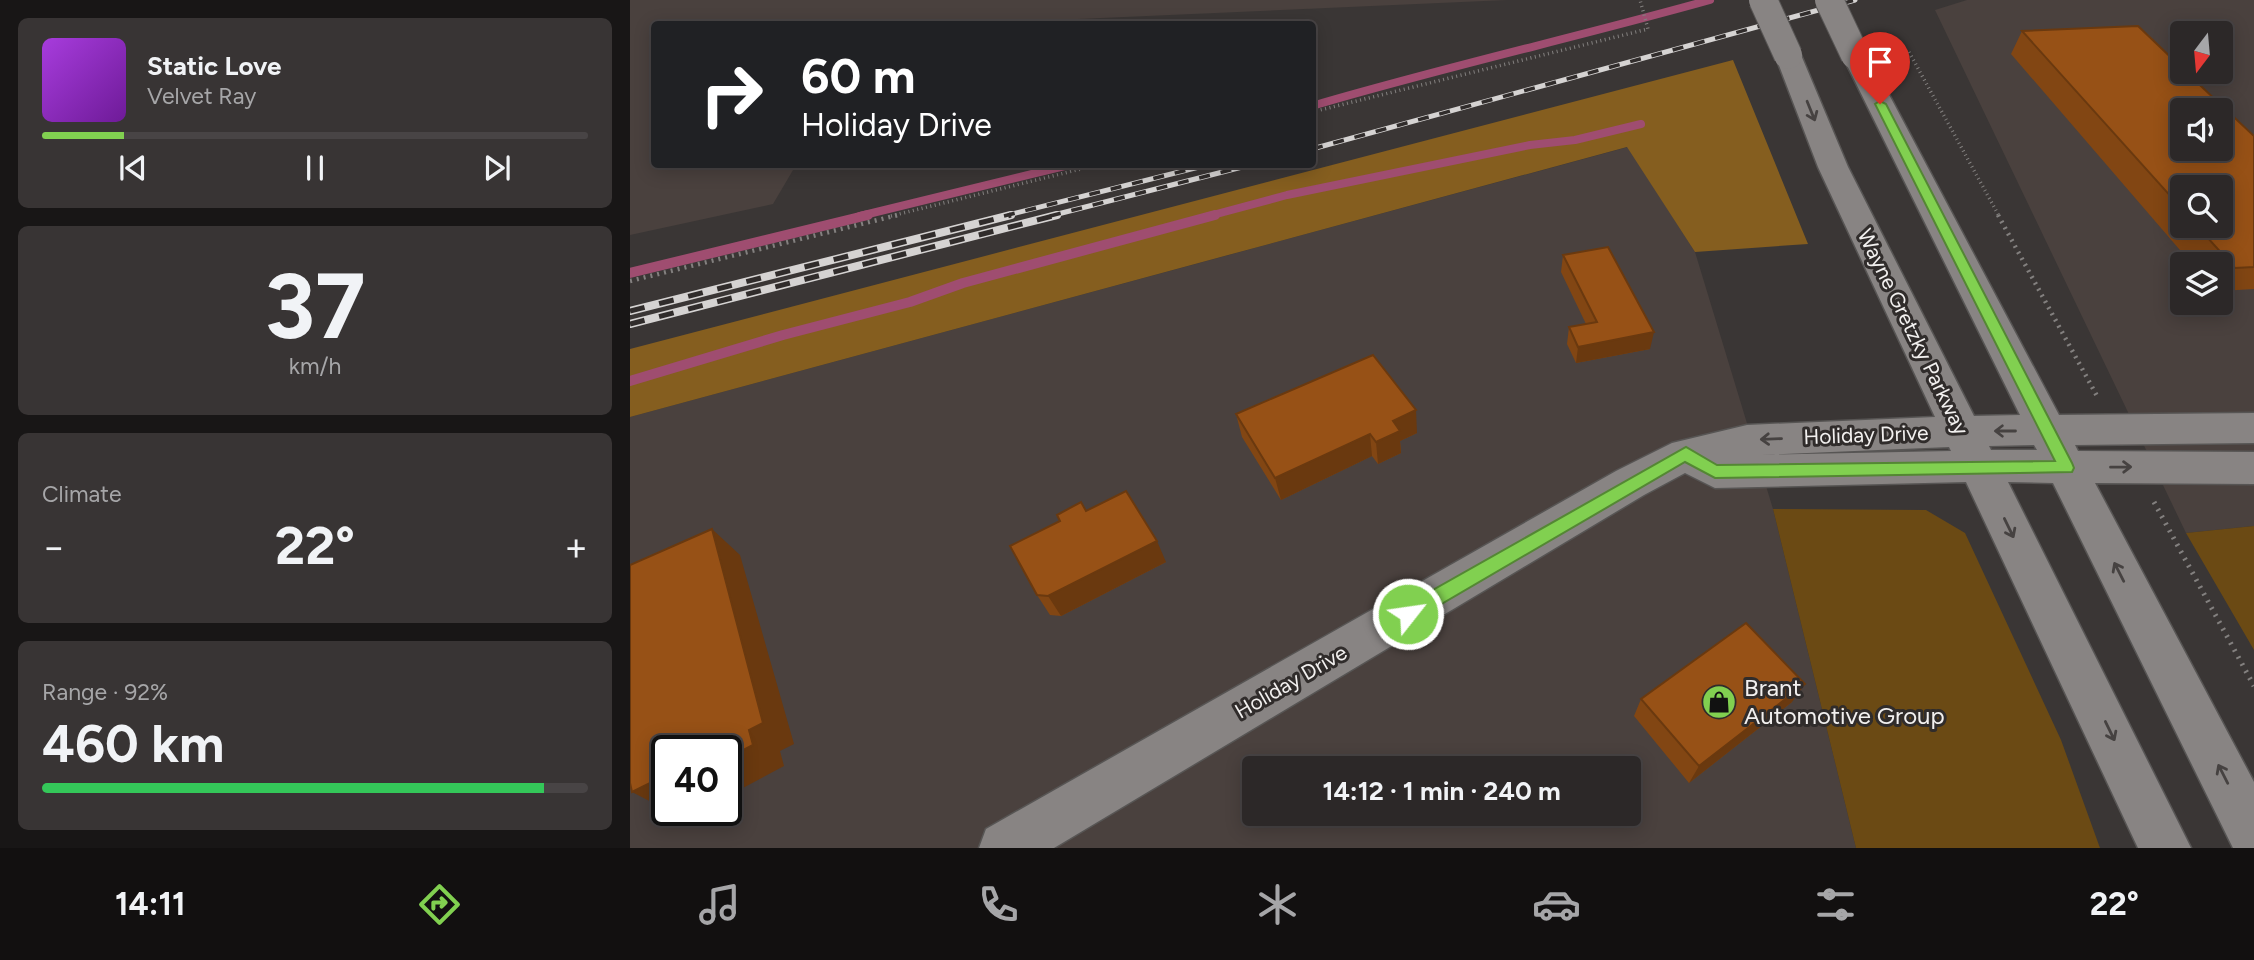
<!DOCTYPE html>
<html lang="en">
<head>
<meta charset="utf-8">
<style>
	body { margin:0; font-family:Figtree,sans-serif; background:#383434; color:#f1f3f6; height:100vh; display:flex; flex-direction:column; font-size:26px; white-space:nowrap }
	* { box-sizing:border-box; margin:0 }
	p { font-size:23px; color:#a6a6a8 }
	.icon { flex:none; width:38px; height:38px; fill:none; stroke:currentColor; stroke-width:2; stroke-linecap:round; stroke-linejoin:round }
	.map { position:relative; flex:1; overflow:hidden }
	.details { display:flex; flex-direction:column; gap:18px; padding:18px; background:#181616; width:630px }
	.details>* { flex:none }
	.banner { position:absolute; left:21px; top:21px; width:665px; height:147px; border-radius:7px; box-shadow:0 4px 18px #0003,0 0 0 2px #484445; background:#202124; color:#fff; overflow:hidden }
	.needle { width:46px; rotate:196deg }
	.buttons { position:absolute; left:1540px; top:21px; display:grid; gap:14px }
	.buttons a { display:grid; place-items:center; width:63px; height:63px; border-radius:7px; background:#2c2828; box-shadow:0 4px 18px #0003,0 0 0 2px #484445; font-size:35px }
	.speed { position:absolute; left:21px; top:735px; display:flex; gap:14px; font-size:35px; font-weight:700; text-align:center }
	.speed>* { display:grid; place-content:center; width:91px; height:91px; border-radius:50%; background:#2c2828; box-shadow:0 4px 18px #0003,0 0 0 2px #484445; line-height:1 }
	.speed .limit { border:4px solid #111; border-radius:10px; background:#fff; color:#111 }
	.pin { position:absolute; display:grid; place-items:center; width:60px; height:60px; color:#fff; margin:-72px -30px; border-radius:50% 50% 50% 0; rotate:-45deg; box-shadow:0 0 7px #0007 }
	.pin .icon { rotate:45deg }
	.me { position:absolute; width:77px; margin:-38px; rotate:60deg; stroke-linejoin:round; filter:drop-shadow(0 0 5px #0008) }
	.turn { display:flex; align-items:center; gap:24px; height:147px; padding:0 35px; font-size:32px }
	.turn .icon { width:91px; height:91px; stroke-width:2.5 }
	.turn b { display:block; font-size:49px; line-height:60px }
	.big { font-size:52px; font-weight:700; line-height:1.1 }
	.details .tile { flex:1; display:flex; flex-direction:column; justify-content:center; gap:10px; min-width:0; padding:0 24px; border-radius:10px; background:#383434 }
	.details .dial { align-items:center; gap:0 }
	.dial b { font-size:91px; line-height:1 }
	.song { display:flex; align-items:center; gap:21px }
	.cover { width:84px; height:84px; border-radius:10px; background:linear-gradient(135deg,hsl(280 70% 55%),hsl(280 70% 35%)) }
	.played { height:7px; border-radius:4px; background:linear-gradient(90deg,#81d050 15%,#484445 15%) }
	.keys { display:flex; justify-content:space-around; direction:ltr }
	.heat { display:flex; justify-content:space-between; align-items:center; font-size:38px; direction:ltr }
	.charge { height:10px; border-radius:5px; background:linear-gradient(90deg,#34c759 92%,#484445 0) }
	.trip { position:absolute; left:612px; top:756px; width:399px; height:70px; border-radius:7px; background:#2c2828; box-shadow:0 4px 18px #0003,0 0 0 2px #484445; font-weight:700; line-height:70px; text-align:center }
	.dock { display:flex; height:112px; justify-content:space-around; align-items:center; background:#121010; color:#a6a6a8 }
	.dock .icon { width:49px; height:49px }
	.dock .on { color:#81d050 }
	.dock b { font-size:32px; color:#f1f3f6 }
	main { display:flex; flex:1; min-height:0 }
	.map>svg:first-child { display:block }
</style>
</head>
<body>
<main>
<section class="details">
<div class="tile">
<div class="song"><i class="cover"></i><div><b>Static Love</b><p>Velvet Ray</p></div></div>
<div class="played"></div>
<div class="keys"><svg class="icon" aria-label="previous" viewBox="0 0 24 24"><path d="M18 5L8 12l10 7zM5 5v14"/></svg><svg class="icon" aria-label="pause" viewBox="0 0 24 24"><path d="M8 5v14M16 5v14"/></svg><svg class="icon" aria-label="next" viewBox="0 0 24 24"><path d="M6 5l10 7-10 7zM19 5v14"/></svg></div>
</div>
<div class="tile dial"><b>37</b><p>km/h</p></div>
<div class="tile"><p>Climate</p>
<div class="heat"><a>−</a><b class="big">22°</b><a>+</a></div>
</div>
<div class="tile"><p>Range · 92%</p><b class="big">460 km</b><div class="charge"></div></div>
</section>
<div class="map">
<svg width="1624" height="848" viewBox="0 0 1624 848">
	<rect width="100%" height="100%" fill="#3a3635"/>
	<path fill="#4a413e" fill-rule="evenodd" d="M0,0H877L335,24H24V164L166,165L143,204L0,235Z
		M1337,0H1624V526L1556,533L1305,10ZM1552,33H1591V72H1552ZM1552,110H1591V149H1552ZM1552,187H1591V226H1552ZM1552,264H1591V303H1552Z
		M998,147L1065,252L1143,509L1226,848H0V417ZM37,751H96V810H37ZM625,768H999V814H625Z"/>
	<path fill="#6b4a14" d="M1143,509L1296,510L1335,533L1431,740L1470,848H1226Z
		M1624,526V650L1556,533Z"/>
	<path fill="#855e1f" d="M1103,60L1178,244L1065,252L997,147L0,417V349Z"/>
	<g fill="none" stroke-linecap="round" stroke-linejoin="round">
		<path stroke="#9f4d70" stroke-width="8" d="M682,106C814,67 948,37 1080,0
			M230,216L443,164
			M579,216L657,195L900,145L945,140L1011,124"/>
		<path stroke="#9f4d70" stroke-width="10" d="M0,273L238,215
			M0,381L153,335L280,302L333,283L585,215"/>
		<g stroke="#575554" stroke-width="3">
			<path id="secondary" d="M1158,47L1167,49L1171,55L1218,167L1344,416L1390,415L1212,55L1216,49L1225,47L1234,49L1238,55L1429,415L1624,413V443L1445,445L1448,451L1624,452V484L1465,483L1624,782V848H1603L1423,483L1378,482L1561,848H1508L1336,482L1085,488L1055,473L1014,495L424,848H349L356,829L986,471L1042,443L1117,425L1305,417L1188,167L1145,55L1149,49ZM1404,445L1407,450H1361L1359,446ZM1319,447L1321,451L1130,455Z"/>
		</g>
		<path stroke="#83807f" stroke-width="3.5" stroke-dasharray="1 3.5" stroke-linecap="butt" d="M1279,52L1369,216
			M682,112L1018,29L1010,0
			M261,216L471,164"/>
		<path stroke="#83807f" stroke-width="4.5" stroke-dasharray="2 5" stroke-linecap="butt" d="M1368,215L1467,396
			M0,281L268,215"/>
		<path stroke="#83807f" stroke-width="5" stroke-dasharray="2 6" stroke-linecap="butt" d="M1524,502L1624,686"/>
		<use href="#secondary" fill="#888483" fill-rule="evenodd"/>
		<g stroke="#d5d3d2" stroke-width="5">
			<path id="rail-far1" d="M682,149L1225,0
				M374,216L581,164
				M420,216L624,164"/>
		</g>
		<g stroke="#d5d3d2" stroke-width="8">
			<path id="rail" d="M0,311L381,215
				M0,324L427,215"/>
		</g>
		<use href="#rail-far1" stroke="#302c2b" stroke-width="3.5" stroke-dasharray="11" stroke-linecap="butt"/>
		<use href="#rail" stroke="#302c2b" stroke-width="5" stroke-dasharray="15" stroke-linecap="butt"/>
		<g stroke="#575554" stroke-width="30" stroke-linecap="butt">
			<path id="secondary-bridge" d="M1133,0L1158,55
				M1199,0L1225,55"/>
		</g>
		<use href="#secondary-bridge" stroke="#888483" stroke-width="28"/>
	</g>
	<path fill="#824613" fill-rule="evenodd" d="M1392,31L1624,136V289L1591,291V264H1562L1381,54ZM1552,187L1591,226H1552Z
		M933,255L1020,349L946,363L937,344L939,327L956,324L931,272Z
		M606,414L787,433L770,441L771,453L748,464L742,456L651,500L612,437Z
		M456,511L536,562L431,616L420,615L407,595Z
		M1011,699L1162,702L1059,783L1004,716Z"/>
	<path fill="#6a390f" d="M1024,332L1020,349L946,363L948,347Z
		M786,410L787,433L770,441L771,453L748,464L746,442L763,421Z
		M740,434L742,456L651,500L645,478Z
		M82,529L110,555L164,744L150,751L154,766L96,797V759L119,730Z
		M527,541L536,562L431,616L418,596Z
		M1175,684L1162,702L1059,783L1069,766Z
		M28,779L37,784V810L2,792Z"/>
	<path fill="#975116" stroke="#6a390f" stroke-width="2" fill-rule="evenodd" d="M1508,26L1552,68V72H1556L1624,136V267L1605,268L1567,226H1591V187H1552V209L1392,31ZM1552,110H1591V149H1552Z
		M978,247L1024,332L948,347L939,327L967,322L933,255Z
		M743,355L786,410L763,421L770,431L746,442L740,434L645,478L606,414Z
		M496,491L527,541L418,596L407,595L380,546L430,521L427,515L451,502L456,511Z
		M82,529L133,723L119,730L123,745L96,759V751H37V790L30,794L28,779L2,792L0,783V565Z
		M1116,623L1175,684L1069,766L1011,699Z"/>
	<defs><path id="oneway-shaft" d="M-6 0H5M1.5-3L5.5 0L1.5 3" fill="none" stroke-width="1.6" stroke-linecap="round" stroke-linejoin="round" transform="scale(1.75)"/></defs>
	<g stroke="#464241">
		<use href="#oneway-shaft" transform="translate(1181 111) rotate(68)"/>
		<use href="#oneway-shaft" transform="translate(1375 431) rotate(180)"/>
		<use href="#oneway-shaft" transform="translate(1141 439) rotate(178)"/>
		<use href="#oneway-shaft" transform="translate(1491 467) rotate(-1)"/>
		<use href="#oneway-shaft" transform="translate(1379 528) rotate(64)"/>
		<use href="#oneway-shaft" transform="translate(1489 572) rotate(-117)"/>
		<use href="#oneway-shaft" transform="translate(1480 731) rotate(64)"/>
		<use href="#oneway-shaft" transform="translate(1593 774) rotate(-117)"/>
	</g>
	<path fill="#81d050" stroke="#548734" stroke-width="2" d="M1250,101L1256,104L1442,463L1444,468L1442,472L1085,478L1055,462L784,620L778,622L771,620L768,614L771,608L1056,447L1087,465L1425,461L1245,104Z"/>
	<defs>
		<g id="shop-disc" transform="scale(1.75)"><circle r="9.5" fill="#81d050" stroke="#302c2b"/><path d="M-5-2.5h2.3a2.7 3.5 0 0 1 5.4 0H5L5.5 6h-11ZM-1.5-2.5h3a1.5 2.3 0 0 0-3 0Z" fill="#111"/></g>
	</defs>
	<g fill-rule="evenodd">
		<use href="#shop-disc" x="1089" y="702"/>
	</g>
	<g text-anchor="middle" stroke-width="6" stroke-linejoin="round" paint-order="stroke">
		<g font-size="21" fill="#f2f0ef" stroke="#302c2b">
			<text transform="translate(1283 332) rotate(64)" y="7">Wayne Gretzky Parkway</text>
			<text transform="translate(1236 435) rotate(-2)" y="7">Holiday Drive</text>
			<text transform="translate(661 682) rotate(-30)" y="7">Holiday Drive</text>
		</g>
		<g font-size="24" fill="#f2f0ef" stroke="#302c2b" text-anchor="start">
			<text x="1114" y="696">Brant<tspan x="1114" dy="28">Automotive Group</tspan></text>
		</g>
	</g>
</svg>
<div class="buttons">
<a><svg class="needle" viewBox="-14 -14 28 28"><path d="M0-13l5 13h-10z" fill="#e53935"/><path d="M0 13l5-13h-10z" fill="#a6a6a8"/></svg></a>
<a><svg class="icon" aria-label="sound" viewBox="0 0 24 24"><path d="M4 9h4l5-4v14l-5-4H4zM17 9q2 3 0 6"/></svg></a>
<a><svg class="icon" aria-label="search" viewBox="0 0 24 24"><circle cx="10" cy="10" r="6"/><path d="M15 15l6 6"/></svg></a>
<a><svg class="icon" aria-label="layers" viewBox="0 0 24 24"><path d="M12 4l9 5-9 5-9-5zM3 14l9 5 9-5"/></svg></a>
</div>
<div class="speed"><div class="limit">40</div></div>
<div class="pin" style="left:1250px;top:104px;background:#d93025"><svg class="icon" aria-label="arrive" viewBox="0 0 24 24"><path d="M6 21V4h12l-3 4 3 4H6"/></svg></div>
<svg class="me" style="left:778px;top:614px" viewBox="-20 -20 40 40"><circle r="17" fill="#81d050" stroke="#fff" stroke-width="3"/><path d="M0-11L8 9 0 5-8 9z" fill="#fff"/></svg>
<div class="trip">14:12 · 1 min · 240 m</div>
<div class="banner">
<div class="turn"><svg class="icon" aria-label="right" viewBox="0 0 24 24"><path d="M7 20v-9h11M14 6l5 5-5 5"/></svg><div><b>60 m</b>Holiday Drive</div></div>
</div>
</div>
</main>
<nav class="dock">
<b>14:11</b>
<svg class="icon on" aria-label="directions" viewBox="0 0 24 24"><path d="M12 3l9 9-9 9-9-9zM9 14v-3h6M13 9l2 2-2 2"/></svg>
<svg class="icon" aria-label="music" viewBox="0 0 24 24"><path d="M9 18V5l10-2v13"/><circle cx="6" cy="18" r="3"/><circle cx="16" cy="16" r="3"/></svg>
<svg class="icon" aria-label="phone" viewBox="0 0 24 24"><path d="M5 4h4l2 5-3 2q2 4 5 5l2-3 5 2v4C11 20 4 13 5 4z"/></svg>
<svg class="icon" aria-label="climate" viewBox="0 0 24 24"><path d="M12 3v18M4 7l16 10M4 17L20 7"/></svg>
<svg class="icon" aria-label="car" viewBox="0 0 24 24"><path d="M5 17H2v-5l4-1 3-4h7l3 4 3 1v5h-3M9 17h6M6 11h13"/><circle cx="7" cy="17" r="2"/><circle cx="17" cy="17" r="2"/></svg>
<svg class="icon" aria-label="filters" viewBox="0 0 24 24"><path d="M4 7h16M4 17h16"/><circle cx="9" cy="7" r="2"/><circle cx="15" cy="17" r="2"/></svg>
<b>22°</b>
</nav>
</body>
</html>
